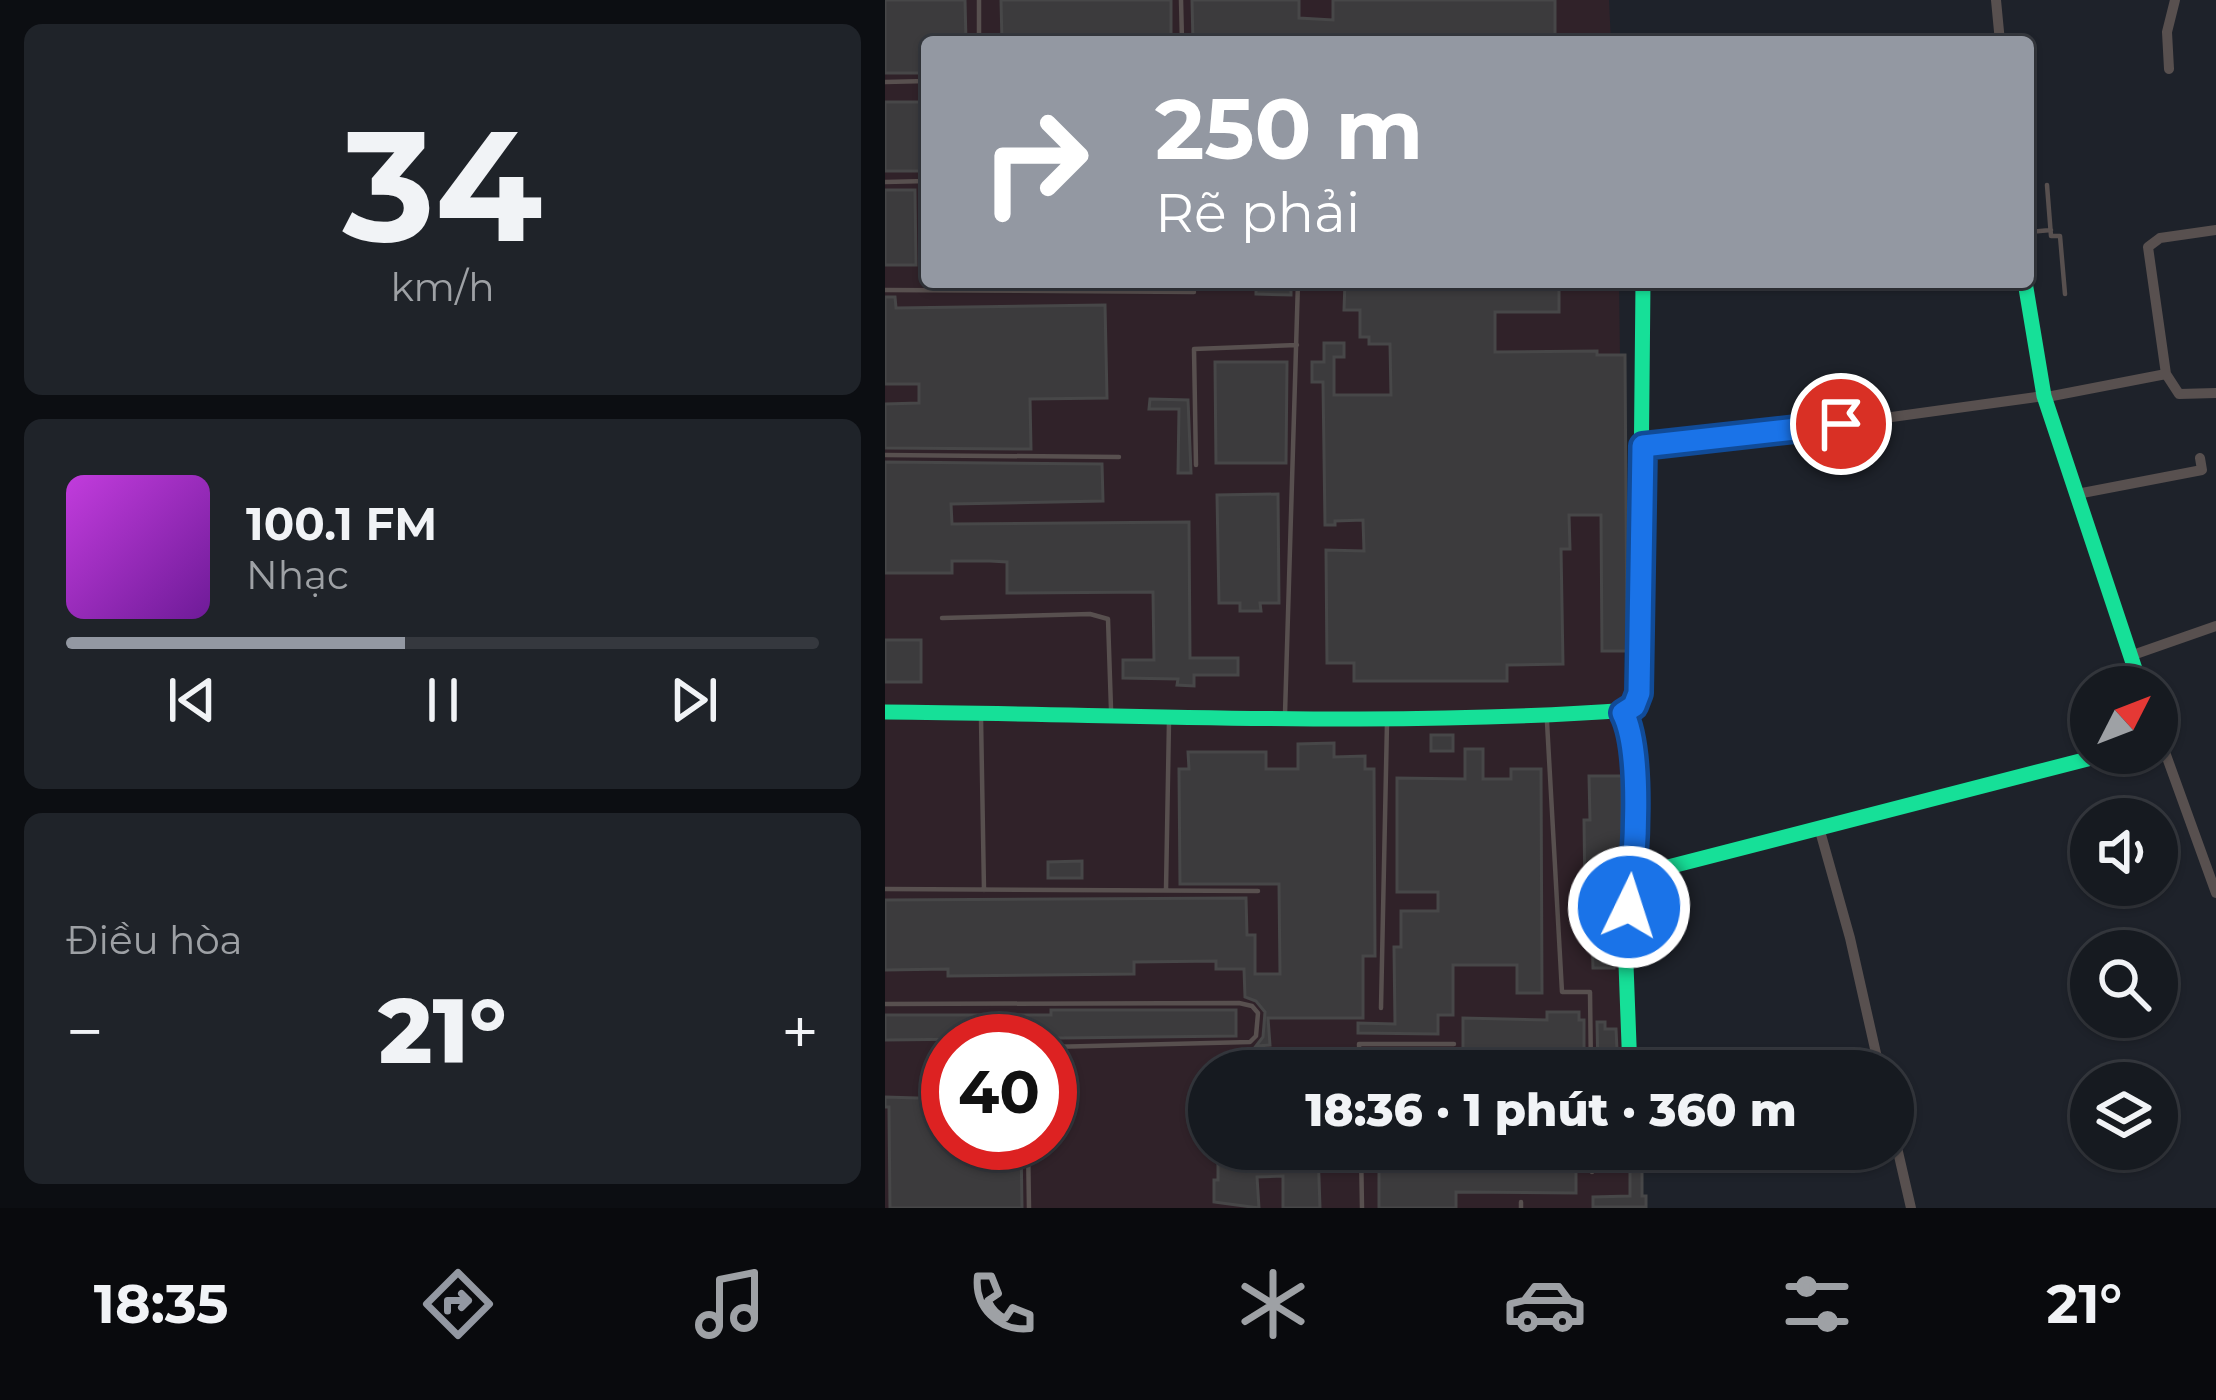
<!DOCTYPE html>
<html lang="vi">
<head>
<meta charset="utf-8">
<style>
	body { margin:0; font-family:Montserrat,sans-serif; background:#1f2329; color:#f1f3f6; height:100vh; display:flex; flex-direction:column; font-size:45px; white-space:nowrap }
	* { box-sizing:border-box; margin:0 }
	p { font-size:39px; color:#9ea1a5 }
	.icon { flex:none; width:66px; height:66px; fill:none; stroke:currentColor; stroke-width:2; stroke-linecap:round; stroke-linejoin:round }
	.map { position:relative; flex:1; overflow:hidden }
	.panel { display:flex; flex-direction:column; gap:24px; padding:24px; background:#0c0e12; width:885px }
	.panel>* { flex:none }
	.top-card { position:absolute; left:36px; top:36px; width:1113px; height:252px; border-radius:12px; box-shadow:0 3px 9px #0004,0 0 0 3px #35383e; background:#9398a2; color:#fff; overflow:hidden }
	.needle { width:78px; rotate:48deg }
	.tools { position:absolute; left:1185px; top:666px; display:grid; gap:24px }
	.tools a { display:grid; place-items:center; width:108px; height:108px; border-radius:50%; background:#161a20; box-shadow:0 3px 9px #0004,0 0 0 3px #35383e; font-size:60px }
	.speed { position:absolute; left:36px; top:1014px; display:flex; gap:24px; font-size:60px; font-weight:700; text-align:center }
	.speed>* { display:grid; place-content:center; width:156px; height:156px; border-radius:50%; background:#161a20; box-shadow:0 3px 9px #0004,0 0 0 3px #35383e; line-height:1 }
	.speed .limit { border:18px solid #d22; background:#fff; color:#111 }
	.pin { position:absolute; display:grid; place-items:center; width:102px; height:102px; color:#fff; margin:-51px; border:6px solid #fff; border-radius:50%; box-shadow:0 3px 12px #0007 }
	.me { position:absolute; width:132px; margin:-66px; rotate:4deg; stroke-linejoin:round; filter:drop-shadow(0 0 9px #0008) }
	.turn { display:flex; align-items:center; gap:42px; height:252px; padding:0 36px; font-size:54px }
	.turn .icon { width:156px; height:156px; stroke-width:2.5 }
	.turn b { display:block; font-size:84px; line-height:102px }
	.big { font-size:90px; font-weight:800; line-height:1.1 }
	.panel .widget { flex:1; display:flex; flex-direction:column; justify-content:center; gap:18px; min-width:0; padding:0 42px; border-radius:18px; background:#1f2329 }
	.panel .dial { align-items:center; gap:0 }
	.dial b { font-size:156px; line-height:1 }
	.song { display:flex; align-items:center; gap:36px }
	.cover { width:144px; height:144px; border-radius:18px; background:linear-gradient(135deg,hsl(290 70% 55%),hsl(280 70% 35%)) }
	.played { height:12px; border-radius:6px; background:linear-gradient(90deg,#9398a2 45%,#35383e 45%) }
	.keys { display:flex; justify-content:space-around; direction:ltr }
	.heat { display:flex; justify-content:space-between; align-items:center; font-size:66px; direction:ltr }
	.trip { position:absolute; left:303px; top:1050px; width:726px; height:120px; border-radius:60px; background:#161a20; box-shadow:0 3px 9px #0004,0 0 0 3px #35383e; font-weight:800; line-height:120px; text-align:center }
	.tab-bar { display:flex; height:192px; justify-content:space-around; align-items:center; background:#090a0d; color:#9ea1a5 }
	.tab-bar .icon { width:84px; height:84px }
	.tab-bar .selected { color:#9398a2 }
	.tab-bar b { font-size:54px; color:#f1f3f6 }
	main { display:flex; flex:1; min-height:0 }
	.map>svg:first-child { display:block }
</style>
</head>
<body>
<main>
<section class="panel">
<div class="widget dial"><b>34</b><p>km/h</p></div>
<div class="widget">
<div class="song"><i class="cover"></i><div><b>100.1 FM</b><p>Nhạc</p></div></div>
<div class="played"></div>
<div class="keys"><svg class="icon" aria-label="previous" viewBox="0 0 24 24"><path d="M18 5L8 12l10 7zM5 5v14"/></svg><svg class="icon" aria-label="pause" viewBox="0 0 24 24"><path d="M8 5v14M16 5v14"/></svg><svg class="icon" aria-label="next" viewBox="0 0 24 24"><path d="M6 5l10 7-10 7zM19 5v14"/></svg></div>
</div>
<div class="widget"><p>Điều hòa</p>
<div class="heat"><a>−</a><b class="big">21°</b><a>+</a></div>
</div>
</section>
<div class="map">
<svg width="1331" height="1208" viewBox="0 0 1331 1208">
	<rect width="100%" height="100%" fill="#1e222a"/>
	<path fill="#302229" fill-rule="evenodd" d="M0,0H724L726,42H42V282H734L741,808L749,1071H324V1149H752L754,1208H0ZM63,1041H165V1143H63Z"/>
	<path fill="#3c3b3d" stroke="#474748" stroke-width="3" d="M0,0H80L81,42H42V73H0Z
		M116,0H286V42H117Z
		M307,0H414V18L448,20V0H670V42H308Z
		M0,102H42V171H0Z
		M0,190H30L31,265H0Z
		M371,282H406V295L371,294Z
		M460,282H674V312H610V352L712,351V355H740L742,651H717L716,515H684L685,549H676L678,664L622,665V681H469V663H442L441,550L479,551L478,520L450,521V525H440L438,382H427V362H439V343H459V357H449V395H506L505,344H484V337H475V310H459Z
		M0,297H10L11,308L220,305L222,398L145,399L146,449L0,448V404L34,403V384H0Z
		M330,362H402L401,463H331Z
		M265,399L303,400L306,473H293L294,409H264Z
		M0,462L217,464L218,501L66,504L67,524L304,522L305,658H353V675H309V686L292,685L293,679L238,678V660H269L268,592L122,593V562L105,561H67V573H0Z
		M393,494L394,603H375L376,611H355V603H334L332,495Z
		M0,640H36V682H0Z
		M546,735H568V751H546Z
		M449,743V757L480,756V769H489L490,956H478V1018H383L385,1045L371,1046L378,1037L380,1012L371,1001L360,997L359,969H331V961L249,962V974L63,976V969L0,970V900L361,898L362,935H370V974H395L394,884H295L294,769H304L303,752H381V769H413V744Z
		M580,749H598V779H626V769H656L657,993H632V965H568V1015H553V1034L473,1033V1023L510,1024L509,947H516V911H553V892H512V778L580,779Z
		M704,776H737V873L728,936L729,968H708L706,896H700L699,820H705Z
		M197,861V878H163V862Z
		M166,1010H351V1036L0,1040V1015H166Z
		M662,1012H694V1020H699V1071H494V1053L578,1054V1018L662,1020Z
		M712,1022H720V1029H731L733,1071H713Z
		M0,1097L63,1099V1143H136L137,1208H5L4,1107H0Z
		M333,1149H433L435,1208H398V1176L372,1177L374,1208L329,1202V1180H333Z
		M494,1149H700V1170H691V1193L571,1192V1208H494Z
		M714,1149H742V1167L714,1170Z
		M745,1166H757V1196H761V1207H708V1197L745,1196Z"/>
	<g fill="none" stroke-linecap="round" stroke-linejoin="round">
		<path stroke="#58504f" stroke-width="4.5" d="M94,0V42
			M296,0L297,42
			M0,82L42,81
			M0,182L42,181
			M1162,185L1166,236H1175L1180,294
			M1143,232L1166,230
			M0,290L309,292
			M0,455L234,457
			M311,465L309,349L412,345
			M57,618L205,614L223,619L226,709
			M400,714L413,282
			M96,718L99,890
			M662,722L677,992H705L706,1071
			M0,889L373,891
			M281,890L284,721
			M0,1004L354,1003L367,1006L373,1013L371,1036L365,1042L165,1047
			M496,1008L502,723
			M475,1071L474,1044H569
			M143,1143L144,1208
			M476,1149L477,1208
			M707,1149V1172
			M636,1208V1202"/>
		<path stroke="#58504f" stroke-width="10" d="M1111,0L1115,42
			M1284,69L1282,32L1290,0
			M1281,374L1263,247L1275,238L1331,230
			M1162,397L1281,374L1294,394L1331,393
			M758,446L956,424L1159,396
			M1192,494L1317,470L1315,458
			M1245,656L1331,626
			M738,713L748,746V876
			M1272,730L1331,893
			M935,831L965,938L995,1071
			M1008,1130L1026,1208"/>
		<path stroke="#16e098" stroke-width="15" d="M1140,282L1159,396L1256,687
			M0,712C248,714 498,728 745,710L754,693L758,282
			M745,1071L740,938L748,876L1226,753"/>
	</g>
	<g fill="none" stroke-linecap="round" stroke-linejoin="round">
		<g stroke="#114b97" stroke-width="30">
			<path id="route" d="M744,907C750,863 758,751 738,713L749,706L754,693L758,446L956,424"/>
		</g>
		<use href="#route" stroke="#1a73e8" stroke-width="21"/>
	</g>
</svg>
<div class="tools">
<a><svg class="needle" viewBox="-14 -14 28 28"><path d="M0-13l5 13h-10z" fill="#e53935"/><path d="M0 13l5-13h-10z" fill="#9ea1a5"/></svg></a>
<a><svg class="icon" aria-label="sound" viewBox="0 0 24 24"><path d="M4 9h4l5-4v14l-5-4H4zM17 9q2 3 0 6"/></svg></a>
<a><svg class="icon" aria-label="search" viewBox="0 0 24 24"><circle cx="10" cy="10" r="6"/><path d="M15 15l6 6"/></svg></a>
<a><svg class="icon" aria-label="layers" viewBox="0 0 24 24"><path d="M12 4l9 5-9 5-9-5zM3 14l9 5 9-5"/></svg></a>
</div>
<div class="speed"><div class="limit">40</div></div>
<div class="pin" style="left:956px;top:424px;background:#d93025"><svg class="icon" aria-label="arrive" viewBox="0 0 24 24"><path d="M6 21V4h12l-3 4 3 4H6"/></svg></div>
<svg class="me" style="left:744px;top:907px" viewBox="-20 -20 40 40"><circle r="17" fill="#1a73e8" stroke="#fff" stroke-width="3"/><path d="M0-11L8 9 0 5-8 9z" fill="#fff"/></svg>
<div class="trip">18:36 · 1 phút · 360 m</div>
<div class="top-card">
<div class="turn"><svg class="icon" aria-label="right" viewBox="0 0 24 24"><path d="M7 20v-9h11M14 6l5 5-5 5"/></svg><div><b>250 m</b>Rẽ phải</div></div>
</div>
</div>
</main>
<nav class="tab-bar">
<b>18:35</b>
<svg class="icon selected" aria-label="directions" viewBox="0 0 24 24"><path d="M12 3l9 9-9 9-9-9zM9 14v-3h6M13 9l2 2-2 2"/></svg>
<svg class="icon" aria-label="music" viewBox="0 0 24 24"><path d="M9 18V5l10-2v13"/><circle cx="6" cy="18" r="3"/><circle cx="16" cy="16" r="3"/></svg>
<svg class="icon" aria-label="phone" viewBox="0 0 24 24"><path d="M5 4h4l2 5-3 2q2 4 5 5l2-3 5 2v4C11 20 4 13 5 4z"/></svg>
<svg class="icon" aria-label="climate" viewBox="0 0 24 24"><path d="M12 3v18M4 7l16 10M4 17L20 7"/></svg>
<svg class="icon" aria-label="car" viewBox="0 0 24 24"><path d="M5 17H2v-5l4-1 3-4h7l3 4 3 1v5h-3M9 17h6M6 11h13"/><circle cx="7" cy="17" r="2"/><circle cx="17" cy="17" r="2"/></svg>
<svg class="icon" aria-label="filters" viewBox="0 0 24 24"><path d="M4 7h16M4 17h16"/><circle cx="9" cy="7" r="2"/><circle cx="15" cy="17" r="2"/></svg>
<b>21°</b>
</nav>
</body>
</html>
